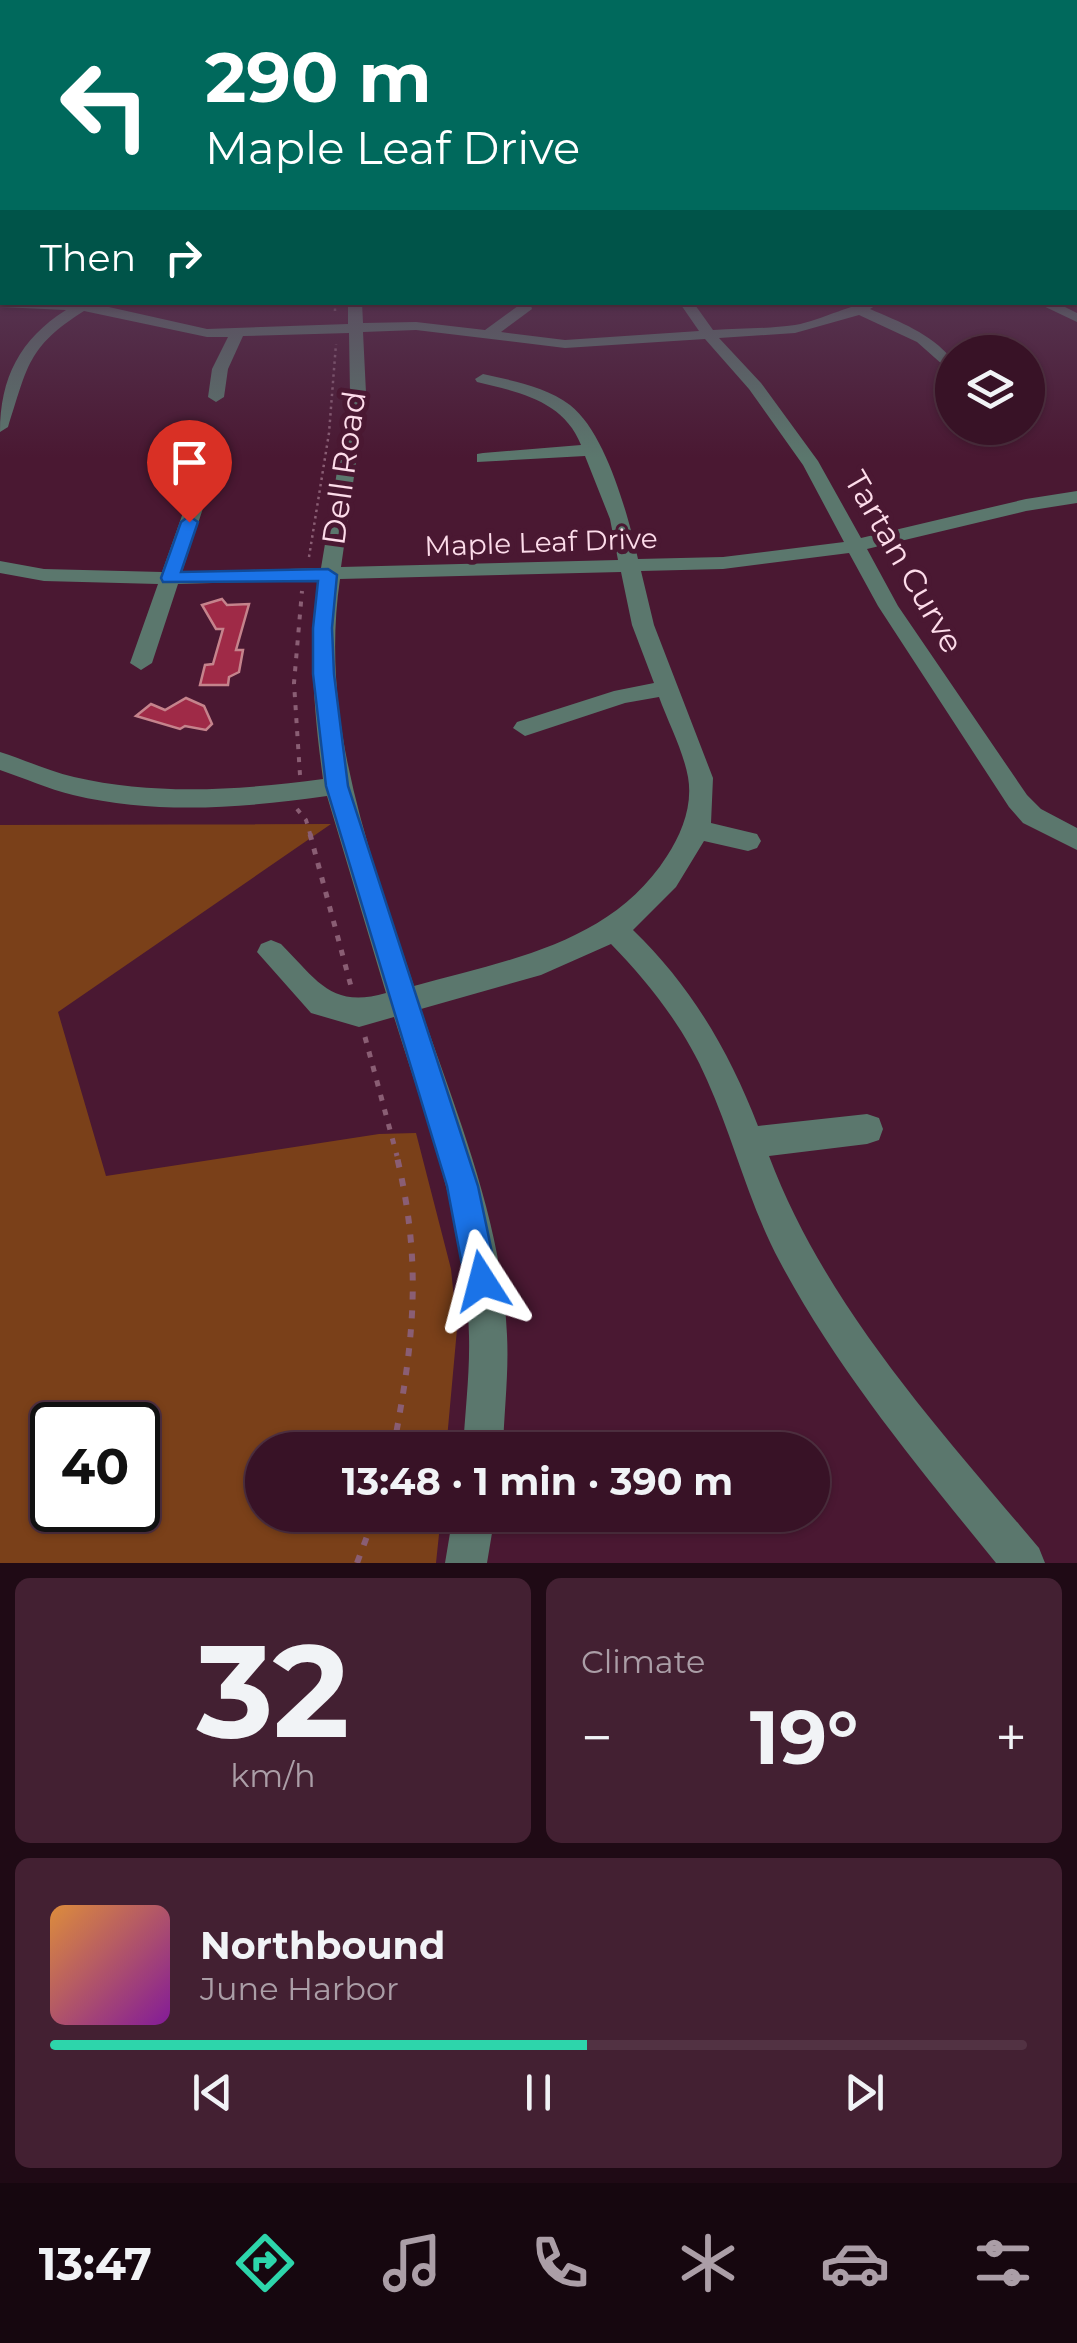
<!DOCTYPE html>
<html lang="en">
<head>
<meta charset="utf-8">
<style>
	body { margin:0; font-family:Montserrat,sans-serif; background:#432032; color:#f1f3f6; height:100vh; display:flex; flex-direction:column; font-size:38px; white-space:nowrap }
	* { box-sizing:border-box; margin:0 }
	p { font-size:32px; color:#ab9ea7 }
	.icon { flex:none; width:55px; height:55px; fill:none; stroke:currentColor; stroke-width:2; stroke-linecap:round; stroke-linejoin:round }
	.map { position:relative; height:1563px; overflow:hidden }
	.drawer { display:flex; flex-direction:column; gap:15px; padding:15px; background:#1f0a15; flex:1 }
	.drawer>* { flex:none }
	.hud { position:absolute; left:0px; top:0px; width:1078px; height:305px; box-shadow:0 2px 8px #0004,0 0 0 2px #523243; background:#00695c; color:#fff; overflow:hidden }
	.fabs { position:absolute; left:935px; top:335px; display:grid; gap:20px }
	.fabs a { display:grid; place-items:center; width:110px; height:110px; border-radius:50%; background:#381226; box-shadow:0 2px 8px #0004,0 0 0 2px #523243; font-size:50px }
	.speed { position:absolute; left:30px; top:1402px; display:flex; gap:20px; font-size:50px; font-weight:700; text-align:center }
	.speed>* { display:grid; place-content:center; width:130px; height:130px; border-radius:50%; background:#381226; box-shadow:0 2px 8px #0004,0 0 0 2px #523243; line-height:1 }
	.speed .limit { border:5px solid #111; border-radius:15px; background:#fff; color:#111 }
	.pin { position:absolute; display:grid; place-items:center; width:85px; height:85px; color:#fff; margin:-102px -42px; border-radius:50% 50% 50% 0; rotate:-45deg; box-shadow:0 0 10px #0007 }
	.pin .icon { rotate:45deg }
	.me { position:absolute; width:110px; margin:-55px; rotate:351deg; stroke-linejoin:round; filter:drop-shadow(0 0 8px #0008) }
	.turn { display:flex; align-items:center; gap:35px; height:210px; padding:0 40px; font-size:45px }
	.turn .icon { width:130px; height:130px; stroke-width:2.5 }
	.turn b { display:block; font-size:70px; line-height:85px }
	.then { display:flex; align-items:center; height:95px; padding:0 40px; background:#0003; gap:20px; font-size:38px }
	.big { font-size:75px; font-weight:700; line-height:1.1 }
	.drawer .widget { flex:1; display:flex; flex-direction:column; justify-content:center; gap:15px; min-width:0; padding:0 35px; border-radius:15px; background:#432032 }
	.drawer .dial { align-items:center; gap:0 }
	.dial b { font-size:130px; line-height:1 }
	.song { display:flex; align-items:center; gap:30px }
	.cover { width:120px; height:120px; border-radius:15px; background:linear-gradient(135deg,hsl(30 70% 55%),hsl(290 70% 35%)) }
	.played { height:10px; border-radius:5px; background:linear-gradient(90deg,#2dd5ab 55%,#523243 55%) }
	.keys { display:flex; justify-content:space-around; direction:ltr }
	.heat { display:flex; justify-content:space-between; align-items:center; font-size:55px; direction:ltr }
	.drawer .tiles { flex:1; display:grid; gap:15px; grid-template-columns:1fr 1fr }
	.widget:last-child { grid-column:span 2 }
	.trip { position:absolute; left:245px; top:1432px; width:585px; height:100px; border-radius:50px; background:#381226; box-shadow:0 2px 8px #0004,0 0 0 2px #523243; font-weight:700; line-height:100px; text-align:center }
	.tabs { display:flex; height:160px; justify-content:space-around; align-items:center; background:#16070f; color:#ab9ea7 }
	.tabs .icon { width:70px; height:70px }
	.tabs .on { color:#2dd5ab }
	.tabs b { font-size:45px; color:#f1f3f6 }
	.map>svg:first-child { display:block }
</style>
</head>
<body>
<div class="map">
<svg width="1077" height="1563" viewBox="0 0 1077 1563">
	<rect width="100%" height="100%" fill="#4a1832"/>
	<path fill="#7a4019" fill-rule="evenodd" d="M331,824L58,1012L106,1176L379,1134L416,1133L451,1269L457,1329L446,1450H262V1515H441L436,1563H0V825ZM52,1425H138V1510H52Z"/>
	<path fill="#9f2a47" stroke="#c5838c" stroke-width="2.5" d="M222,599L227,605L249,604L236,650H243L239,672L229,677L228,685H200L205,665L213,664L223,629H216L202,605Z
		M186,698L204,706L212,724L206,730L185,726L180,729L136,716L151,704L165,710Z"/>
	<g fill="none" stroke-linecap="round" stroke-linejoin="round">
		<path stroke="#8a5e74" stroke-width="2.5" stroke-dasharray="2.5 4" stroke-linecap="butt" d="M335,302V314
			M309,557L329,433L336,344"/>
		<path stroke="#8a5e74" stroke-width="4" stroke-dasharray="5 8" stroke-linecap="butt" d="M300,775L294,683L302,591
			M297,809L306,820L311,837"/>
		<path stroke="#8a5e74" stroke-width="5" stroke-dasharray="6 9" stroke-linecap="butt" d="M310,834L352,990
			M365,1037L397,1156"/>
		<path stroke="#8a5e74" stroke-width="6" stroke-dasharray="8 11" stroke-linecap="butt" d="M393,1450C414,1340 423,1264 396,1153
			M357,1563L375,1515"/>
		<path fill="#5b776d" fill-rule="evenodd" d="M1075,245H1077V253H1075Z
			M0,299L2,302L91,303L207,329L348,324V302H362L363,323L416,322L485,330L522,303L530,302L532,309L501,332L565,340L699,331L679,302H693L713,330C740,328 768,329 795,325C824,320 851,302 881,302L870,309C900,322 930,333 952,359V373L917,342L859,315L795,333L719,338L761,383L818,461L861,538L1026,499L1077,491V503L1026,511L867,549L898,606L1027,795L1041,809L1077,828V850L1023,823L1009,807L878,606L849,553L723,569L641,571L654,625L713,778L711,823L757,834L761,841L757,848L748,851L704,841L676,887L633,930C691,986 729,1051 758,1126L867,1114L879,1118L883,1129L879,1140L867,1144L769,1156C825,1305 938,1428 1039,1548L1045,1563H996C919,1468 838,1371 780,1262C748,1202 734,1140 707,1080C685,1029 650,984 611,944L541,975L421,1009C457,1115 502,1222 507,1335C509,1373 504,1412 503,1450H463C465,1412 470,1373 469,1336C467,1226 426,1120 394,1017L359,1027L311,1013L257,952L261,944L271,940L281,944C317,980 331,1009 386,993L327,796C243,808 157,815 73,795C48,789 24,778 0,770V752C25,760 49,771 74,777C156,796 241,790 323,779C314,712 308,647 319,580L178,584L152,663L141,670L130,663L158,584L44,581L0,573V561L44,569L162,572L190,493L199,487L208,493L182,572L321,568L350,393L349,333L243,336L228,369L224,397L216,402L208,397L212,369L228,337H207L84,311C27,347 28,366 8,427L0,432C0,378 20,339 66,310L0,307ZM416,330L565,348L705,339L749,389L803,465L844,542L723,557L638,559C628,515 606,433 570,405C545,386 513,381 483,374L475,379L477,382C519,392 564,401 581,445L483,453L477,454V462L585,456L610,519L618,560L341,567L366,393L363,332ZM621,572L632,625L654,683L614,691L517,722L513,728L525,736L625,703L659,697C668,722 683,750 688,777C693,805 682,833 667,856C611,944 507,960 414,986C370,853 319,722 340,579Z
			M1035,302H1055L1077,313V322Z
			M453,1515H495L487,1563H445Z"/>
	</g>
	<linearGradient id="sky" x2="0" y2="1"><stop stop-color="#290d1c"/><stop offset="0.52" stop-color="#5a3d5a"/><stop offset="1" stop-color="#5a3d5a" stop-opacity="0"/></linearGradient>
	<rect width="1077" height="458" fill="url(#sky)"/>
	<path fill="#1a73e8" stroke="#114b97" stroke-width="2.5" d="M189,516L198,522L181,572L328,569L337,575L332,628L334,674L348,786L478,1186L498,1281L493,1293L482,1298L470,1293L465,1281L447,1186L326,786L313,674V628L318,581L163,582L161,578L181,522Z"/>
	<g text-anchor="middle" stroke-width="10" stroke-linejoin="round" paint-order="stroke">
		<g font-size="28" fill="#fddcea" stroke="#4a1832">
			<text transform="translate(541 542) rotate(-2)" y="10">Maple Leaf Drive</text>
		</g>
		<g font-size="32" fill="#fddcea" stroke="#4a1832">
			<text transform="translate(344 468) rotate(-82)" y="11">Dell Road</text>
			<text transform="translate(904 562) rotate(60)" y="11">Tartan Curve</text>
		</g>
	</g>
</svg>
<div class="fabs">
<a><svg class="icon" aria-label="layers" viewBox="0 0 24 24"><path d="M12 4l9 5-9 5-9-5zM3 14l9 5 9-5"/></svg></a>
</div>
<div class="speed"><div class="limit">40</div></div>
<div class="pin" style="left:189px;top:522px;background:#d93025"><svg class="icon" aria-label="arrive" viewBox="0 0 24 24"><path d="M6 21V4h12l-3 4 3 4H6"/></svg></div>
<svg class="me" style="left:482px;top:1281px" viewBox="-20 -20 40 40"><path d="M0-17L14 15 0 8-14 15z" fill="#1a73e8" stroke="#fff" stroke-width="4"/></svg>
<div class="trip">13:48 · 1 min · 390 m</div>
<div class="hud">
<div class="turn"><svg class="icon" aria-label="left" viewBox="0 0 24 24"><path d="M17 20v-9H6M10 6l-5 5 5 5"/></svg><div><b>290 m</b>Maple Leaf Drive</div></div>
<div class="then">Then<svg class="icon" aria-label="right" viewBox="0 0 24 24"><path d="M7 20v-9h11M14 6l5 5-5 5"/></svg></div>
</div>
</div>
<section class="drawer">
<div class="tiles">
<div class="widget dial"><b>32</b><p>km/h</p></div>
<div class="widget"><p>Climate</p>
<div class="heat"><a>−</a><b class="big">19°</b><a>+</a></div>
</div>
<div class="widget">
<div class="song"><i class="cover"></i><div><b>Northbound</b><p>June Harbor</p></div></div>
<div class="played"></div>
<div class="keys"><svg class="icon" aria-label="previous" viewBox="0 0 24 24"><path d="M18 5L8 12l10 7zM5 5v14"/></svg><svg class="icon" aria-label="pause" viewBox="0 0 24 24"><path d="M8 5v14M16 5v14"/></svg><svg class="icon" aria-label="next" viewBox="0 0 24 24"><path d="M6 5l10 7-10 7zM19 5v14"/></svg></div>
</div>
</div>
</section>
<nav class="tabs">
<b>13:47</b>
<svg class="icon on" aria-label="directions" viewBox="0 0 24 24"><path d="M12 3l9 9-9 9-9-9zM9 14v-3h6M13 9l2 2-2 2"/></svg>
<svg class="icon" aria-label="music" viewBox="0 0 24 24"><path d="M9 18V5l10-2v13"/><circle cx="6" cy="18" r="3"/><circle cx="16" cy="16" r="3"/></svg>
<svg class="icon" aria-label="phone" viewBox="0 0 24 24"><path d="M5 4h4l2 5-3 2q2 4 5 5l2-3 5 2v4C11 20 4 13 5 4z"/></svg>
<svg class="icon" aria-label="climate" viewBox="0 0 24 24"><path d="M12 3v18M4 7l16 10M4 17L20 7"/></svg>
<svg class="icon" aria-label="car" viewBox="0 0 24 24"><path d="M5 17H2v-5l4-1 3-4h7l3 4 3 1v5h-3M9 17h6M6 11h13"/><circle cx="7" cy="17" r="2"/><circle cx="17" cy="17" r="2"/></svg>
<svg class="icon" aria-label="filters" viewBox="0 0 24 24"><path d="M4 7h16M4 17h16"/><circle cx="9" cy="7" r="2"/><circle cx="15" cy="17" r="2"/></svg>
</nav>
</body>
</html>
